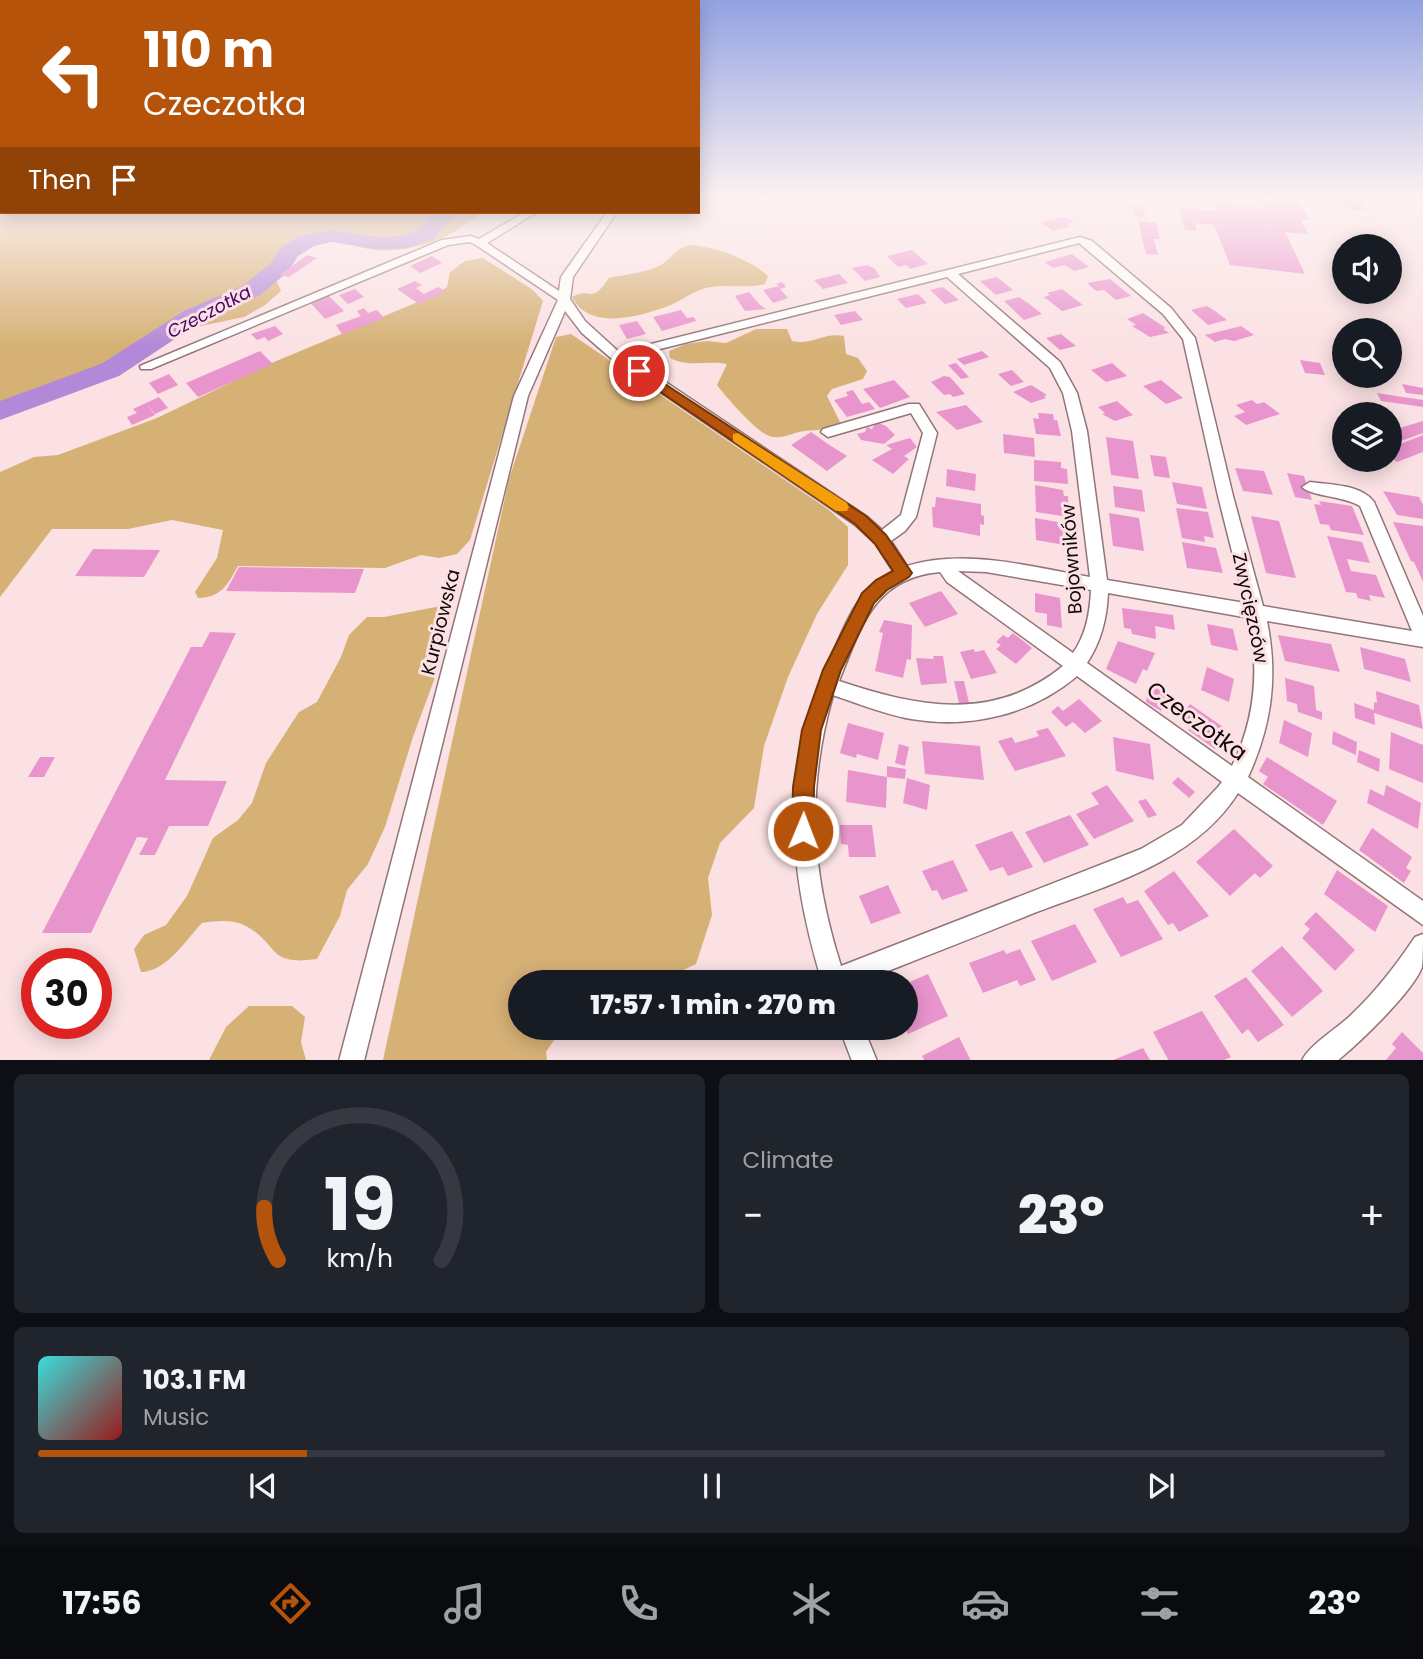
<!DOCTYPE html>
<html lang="en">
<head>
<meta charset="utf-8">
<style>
	body { margin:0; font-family:Poppins,sans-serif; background:#20242c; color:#f1f3f6; height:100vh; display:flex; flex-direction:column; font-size:26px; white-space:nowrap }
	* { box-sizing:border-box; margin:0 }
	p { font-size:23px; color:#9ea1a6 }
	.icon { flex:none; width:38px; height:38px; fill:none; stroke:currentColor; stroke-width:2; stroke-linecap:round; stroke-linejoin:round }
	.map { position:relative; height:1060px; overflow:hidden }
	.details { display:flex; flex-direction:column; gap:14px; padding:14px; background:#0d0f14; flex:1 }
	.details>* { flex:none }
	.hud { position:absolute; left:0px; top:0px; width:700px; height:214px; box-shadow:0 4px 18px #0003; background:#b45309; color:#fff; overflow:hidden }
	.fabs { position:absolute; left:1332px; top:234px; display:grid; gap:14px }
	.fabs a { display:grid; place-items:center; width:70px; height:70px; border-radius:50%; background:#171b24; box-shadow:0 4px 18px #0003; font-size:35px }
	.speed { position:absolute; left:21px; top:948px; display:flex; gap:14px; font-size:35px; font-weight:700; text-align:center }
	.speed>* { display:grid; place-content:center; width:91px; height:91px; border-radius:50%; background:#171b24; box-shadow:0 4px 18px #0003; line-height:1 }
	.speed .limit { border:10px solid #d22; background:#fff; color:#111 }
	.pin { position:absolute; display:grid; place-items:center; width:60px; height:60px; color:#fff; margin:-30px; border:4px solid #fff; border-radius:50%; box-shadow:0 2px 7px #0007 }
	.me { position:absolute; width:77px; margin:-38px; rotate:1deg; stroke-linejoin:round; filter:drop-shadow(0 0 5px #0008) }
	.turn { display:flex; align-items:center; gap:24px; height:147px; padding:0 28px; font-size:32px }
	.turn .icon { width:91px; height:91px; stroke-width:2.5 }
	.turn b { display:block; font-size:49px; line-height:60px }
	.then { display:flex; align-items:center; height:66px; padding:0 28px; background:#0003; gap:14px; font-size:26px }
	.big { font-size:52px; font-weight:800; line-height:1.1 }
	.details .tile { flex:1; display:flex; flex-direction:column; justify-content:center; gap:10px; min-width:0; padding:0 24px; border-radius:10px; background:#20242c }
	.details .dial { align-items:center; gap:0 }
	.dial svg { height:182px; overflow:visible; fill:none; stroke:#363941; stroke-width:7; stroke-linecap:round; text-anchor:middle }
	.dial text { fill:#f1f3f6; stroke:none }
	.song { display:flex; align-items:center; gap:21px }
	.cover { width:84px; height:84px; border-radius:10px; background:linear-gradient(135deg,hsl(180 70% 55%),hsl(0 70% 35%)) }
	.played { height:7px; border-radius:4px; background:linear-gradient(90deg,#b45309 20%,#363941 20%) }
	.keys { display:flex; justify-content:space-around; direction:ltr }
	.heat { display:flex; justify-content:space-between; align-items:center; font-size:38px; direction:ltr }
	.details .tiles { flex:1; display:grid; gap:14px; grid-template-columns:1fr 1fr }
	.tile:last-child { grid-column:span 2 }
	.trip { position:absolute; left:508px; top:970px; width:410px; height:70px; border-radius:35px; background:#171b24; box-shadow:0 4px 18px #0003; font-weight:800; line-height:70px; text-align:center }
	.tab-bar { display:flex; height:112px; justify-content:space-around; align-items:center; background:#090b0e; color:#9ea1a6 }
	.tab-bar .icon { width:49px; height:49px }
	.tab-bar .active { color:#b45309 }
	.tab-bar b { font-size:32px; color:#f1f3f6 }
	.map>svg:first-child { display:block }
</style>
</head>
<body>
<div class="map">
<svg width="1423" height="1061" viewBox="0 0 1423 1061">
	<rect width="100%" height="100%" fill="#fbe1e3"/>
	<path fill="#d6b176" d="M0,198L2,212H480C456,238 411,253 375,250C356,248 336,238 316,243C300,248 288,269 276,280L281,291L265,305L244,317L177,331L105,379L0,417Z
		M689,245C715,247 748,258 768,276L765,284C746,289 730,284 711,287C696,289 684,299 671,305C642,316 589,332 572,297C592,286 590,306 609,278C626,274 646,273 661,265C672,258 675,249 689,245Z
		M483,258L533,290L543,301L470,540L457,554L439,558L421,555L385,568L238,566C227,586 221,597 198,598L195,592L217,558L223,530L172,520L128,529H52L0,597V472L34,457L58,455L157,418L274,362L437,294L447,287L450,272L465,261Z
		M756,329H787L792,341C810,346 824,332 844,336L846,354L858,358L867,371L863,379L832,389L827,396L840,422C829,432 818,429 804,431C792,433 779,441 767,435C755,430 725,396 717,385L727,364C708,360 689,368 670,358L669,351L686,344L707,341L726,343Z
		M571,334L829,510L848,527V565L817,614L788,677L764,746L754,808L720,843L708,878L712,915L696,964L658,982H520V1027H563L546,1052L547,1060H383L509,479L556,337Z
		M441,606L450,616L434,680L413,737L385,827L368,864L347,890L340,916L317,959C266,966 280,945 246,926C232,919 216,921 202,923C186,940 166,972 141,972L134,949L144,935L166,925L187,896L213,838L238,820L252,803L266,763L299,712L317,702L341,657L349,635L367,617H384Z
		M249,1006H292L305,1017L301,1042L306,1060H209L226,1027Z"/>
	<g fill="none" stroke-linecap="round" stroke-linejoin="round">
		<path fill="#b288d8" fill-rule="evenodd" d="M435,212H456L434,239L407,248L378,249L331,242L314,246L298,256L288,272L260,295L202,321L119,376L0,420V401L101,364L184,311L244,285L271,263L281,247L299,236L331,230L378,237L404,236L418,229Z"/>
	</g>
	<path fill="#e995cd" d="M1260,198L1299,201L1309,220H1301L1308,234L1285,232L1305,274L1230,265L1214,225L1195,223L1197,231L1185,230L1178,207L1218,211L1214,201L1264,208Z
		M1342,199L1360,201L1366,211L1348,209Z
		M1132,205L1143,206L1146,218L1135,217Z
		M1065,216L1074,222L1068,224L1069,227L1053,231L1040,222Z
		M1138,221L1156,223L1160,239H1154L1158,255L1146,254Z
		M912,250L928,264L910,269L906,265L898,267L887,256Z
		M1072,254L1089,267L1074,271L1065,265L1053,268L1045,262Z
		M307,255L317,258L289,277L280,275Z
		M432,256L442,263L420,273L410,266Z
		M867,265L874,268L880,277L865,281L852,268Z
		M839,274L848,283L823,289L814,280Z
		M997,277L1013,290L996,295L980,281Z
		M1110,279L1116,284L1131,296L1116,300L1104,290L1096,291L1087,283Z
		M415,281L422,285L416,288L424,294L438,287L446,291L419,304L397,289Z
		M782,282L786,287L780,289L788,298L773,303L763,290L779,286L776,284Z
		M943,287L959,300L945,304L930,290Z
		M355,289L364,297L348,304L339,295Z
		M1062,289L1083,305L1062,311L1044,297L1050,295L1047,293Z
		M749,292L760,305L766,309L745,311L735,296Z
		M327,294L344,311L325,319L309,301Z
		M918,294L927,303L906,308L897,299Z
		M1019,297L1028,303L1042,314L1024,320L1004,301Z
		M1207,306L1215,311L1227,320L1208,325L1191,310Z
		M364,308L368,313L377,310L384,318L342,334L336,325L361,316L357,311Z
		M681,310L687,318L694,317L696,321L662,331L653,317Z
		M855,311L863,320L841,325L834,315Z
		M1143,313L1166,328L1163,329L1169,333L1150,337L1132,326L1136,325L1127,319Z
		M637,321L646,334L627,339L619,325Z
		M275,326L283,334L268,341L265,337L257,340L251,334Z
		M1241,326L1254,335L1234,341L1225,339L1215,342L1205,335Z
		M1061,334L1076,346L1060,350L1046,338Z
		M260,351L273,364L198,397L186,383Z
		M982,351L989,357L964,365L957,359Z
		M1300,360L1320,363L1325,375L1305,373Z
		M956,363L969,377L961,379L948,365Z
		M1112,363L1127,376L1106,382L1091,370Z
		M1012,370L1024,382L1011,386L998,374Z
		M169,374L178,385L158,394L149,383Z
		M944,376L950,377L965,394L953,397L950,394L944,395L931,382Z
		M894,380L910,397L880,408L863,389Z
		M1161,380L1183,398L1166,404L1143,386Z
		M1402,384L1423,388V395L1406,393Z
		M1031,385L1047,395L1044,396L1046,398L1031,403L1013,392Z
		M853,390L862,404L869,402L875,409L847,417L834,400L848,396L846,392Z
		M1377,393L1423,400V407L1381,401Z
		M159,397L168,408L155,414L146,403Z
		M1252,400L1257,404L1264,402L1280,414L1246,425L1234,416L1245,412L1236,405Z
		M1117,401L1133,415L1115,421L1102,414L1105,413L1098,407Z
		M146,403L155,415L132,425L127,417L137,413L133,409Z
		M966,405L983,422L957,430L936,412Z
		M1038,413L1053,414L1054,420H1057L1061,436L1036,434L1033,418L1039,419Z
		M1423,421V433L1390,445V431Z
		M876,422L886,426L895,435L884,444L861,440L857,434L865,432L867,427L872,429Z
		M811,432L828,444L847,456L827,471L791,445Z
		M1003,434L1034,438L1035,457L1004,453Z
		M1423,435V452L1397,462L1390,457V448Z
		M1106,437L1133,441L1139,479L1111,475Z
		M910,438L917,447L904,456L909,459L893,474L872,460L892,449L886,445Z
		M1150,455L1166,457L1170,478L1154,476Z
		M1034,460L1061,462V468L1067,469L1068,484L1034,481Z
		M1235,468L1264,471L1273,495L1243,491Z
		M947,469L976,474L975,491L946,486Z
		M1287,473L1304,476L1312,500L1295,497Z
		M1172,482L1202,487L1207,509L1177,504Z
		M1035,485L1063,490L1064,496H1068L1069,517L1036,512Z
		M1113,486L1142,490L1145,512L1115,507Z
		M1383,491L1419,497L1423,505V519L1397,515Z
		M936,497L981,504V515L984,516V525L980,524V536L933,527L932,507H935Z
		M1319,501L1352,506L1364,535L1331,530L1329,525L1320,524L1314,504L1321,505Z
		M1176,508L1208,512L1214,538L1204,536L1205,542L1182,538Z
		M1109,513L1139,518L1144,551L1113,546Z
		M1251,516L1279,521L1296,578L1266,573Z
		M1035,518L1069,524L1070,546L1036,540Z
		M1393,522L1423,526V582L1414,562L1411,561Z
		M1327,536L1362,542L1370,563L1347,559L1351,571L1376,575L1385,598L1369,595L1371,601L1358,598L1356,593L1346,592Z
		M1182,542L1216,548L1223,573L1187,568Z
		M93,549L160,550L144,577L75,576Z
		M239,567L364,569L355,593L226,591Z
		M941,591L958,614L925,627L909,603Z
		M1035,593L1060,598L1062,628L1047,625V614L1035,612Z
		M1122,608L1173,615L1175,630L1155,626L1156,639L1132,634L1131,629L1124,628Z
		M884,620L912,625L911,660L907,659L903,678L875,671L883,633L879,632Z
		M1207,624L1233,629L1238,651L1211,645Z
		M210,632L236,633L165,780L227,781L208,826H169L155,855H139L148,838L137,837L91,933H42L191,647H202Z
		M1013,633L1032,648L1016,664L996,649L1001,645L996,642L1003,635L1008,638Z
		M1278,635L1331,644L1340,672L1285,661Z
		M1118,641L1155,653L1147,671L1143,669L1136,684L1106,669Z
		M1360,647L1405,659L1411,682L1364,669Z
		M974,649L975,652L984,650L997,673L971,679L960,652Z
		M933,656H943L947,683L921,685L916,658L934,659Z
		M1207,667L1234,679L1229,702L1201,690Z
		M1285,678L1314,686L1316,710L1322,712V720L1298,712L1297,704L1287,701Z
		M954,681H964L969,703H959Z
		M1149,684L1170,695L1161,711L1146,702Z
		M1376,691L1419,705L1423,729L1374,713L1375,725L1355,718L1354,703L1374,710V702L1377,703Z
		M1079,699L1102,721L1085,733L1073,722L1066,727L1051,712L1058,706L1063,711Z
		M1190,704L1226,729L1215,749L1188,730L1194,723L1181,715Z
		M1284,720L1312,733L1308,757L1279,743Z
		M848,723L884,733L878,760L857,754L856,758L840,753Z
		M1048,728L1066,756L1015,771L998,741L1012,737L1015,743L1039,736L1036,731Z
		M1333,731L1357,742L1356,755L1332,744Z
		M1391,732L1423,745V783L1389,769Z
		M1113,737L1150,744L1154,780L1116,771Z
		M922,741L980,746L984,780L925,774Z
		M899,744L909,747L905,766L895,763Z
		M1359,750L1380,759L1379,772L1357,762Z
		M40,757H55L44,777H28Z
		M1267,757L1337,801L1323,825L1263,784L1268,777L1259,771Z
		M887,766L906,769L905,779L887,777Z
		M848,770L887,777L886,808L846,802Z
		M1178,777L1195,792L1189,798L1172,783Z
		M907,778L930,785L927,810L903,803Z
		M1107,785L1134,821L1094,839L1076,814L1099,804L1091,793Z
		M1386,785L1421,803L1418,829L1367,803L1370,789L1384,796Z
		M1146,799L1157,815L1148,818L1138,801Z
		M1070,815L1089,845L1044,863L1025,832Z
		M840,825H872L876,857H849L848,845L841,844Z
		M1372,828L1412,857L1406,868L1411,871L1404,883L1359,850Z
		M1234,829L1273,866L1260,878L1255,873L1230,896L1196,862Z
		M1012,831L1033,867L1008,876L1003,867L990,871L975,845Z
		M953,860L968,891L942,900L937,890L932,891L922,871Z
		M1337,870L1388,906L1375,932L1324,894Z
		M1174,871L1209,916L1179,932L1173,923L1168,925L1144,891Z
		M888,885L901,913L871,924L859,896Z
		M1123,897L1127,904L1138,900L1163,939L1121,957L1093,909Z
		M1316,912L1355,950L1335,971L1302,938L1310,929L1304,924Z
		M1075,924L1097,962L1052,981L1031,941Z
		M1282,946L1323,991L1292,1017L1251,971Z
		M1020,949L1036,980L1020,986L1017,980L983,993L969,963L1004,950L1006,954Z
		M928,974L948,1016L908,1034L905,1028V984Z
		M1246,977L1284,1025L1258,1042L1248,1029L1242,1034L1214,996Z
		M1202,1011L1231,1057L1222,1061H1169L1153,1032Z
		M1402,1032L1423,1053V1061H1385L1396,1048L1392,1044Z
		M959,1037L971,1061H925L922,1056Z
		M1143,1048L1150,1060H1113Z"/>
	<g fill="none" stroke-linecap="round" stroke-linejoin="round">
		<g stroke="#927578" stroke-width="3">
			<path id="minor" d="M525,212H537L487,243L559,291L561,277L607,212H617L573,277L570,299L585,321L619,352L1080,237L1092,241L1171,308L1195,338L1233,496L1263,606L1412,631L1360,506C1344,496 1310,496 1302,487L1310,482C1330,485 1361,484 1374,502L1423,616V647L1267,621C1278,676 1272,725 1248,777L1423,901V925L1238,793C1193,864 1104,886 1029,915C973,938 916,960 860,982H822C785,858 782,770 834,650C848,617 860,588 893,571L875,543L854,524L612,359L582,333L565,311L528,396L364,1061H339L514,396L558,300L476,245L470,242L448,245L151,369H141L140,366L442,240L471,236L479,239ZM1079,243L1163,314L1183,339L1218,496L1245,603L1107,580L1087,431L1077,393L1060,362L958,274ZM947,277L1050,368L1063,393L1072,431L1090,577C1031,567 966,548 907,566L891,541L905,531L916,517L937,433L919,404H909L823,429L821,432L828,437L911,413L923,433L901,515L882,530L866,516L628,357ZM958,571L986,572L1091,590C1090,613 1086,635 1073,653ZM940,572L947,582L1063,666C993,723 917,707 839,681C861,627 873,578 940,572ZM1108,593L1249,618C1259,669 1256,718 1232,766L1087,663C1101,642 1107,618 1108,593ZM1077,676L1222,782L1218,787L1182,825L1141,849L841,966C811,872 806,790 833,695C859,704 884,714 911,719C970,729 1031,715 1077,676Z
				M1423,934C1423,943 1423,958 1422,967C1413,992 1359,1043 1337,1061H1302C1308,1045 1340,1027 1353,1013C1377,990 1397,964 1415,937Z
				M839,1027H863L877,1061H852Z"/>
		</g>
		<use href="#minor" fill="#fff" fill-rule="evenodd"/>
	</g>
	<linearGradient id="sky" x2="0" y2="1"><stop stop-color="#92a2e2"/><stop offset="0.57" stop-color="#fdf2f2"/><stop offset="1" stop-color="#fdf2f2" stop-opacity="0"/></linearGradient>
	<rect width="1423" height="347" fill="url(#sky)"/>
	<path fill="#b45309" stroke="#753606" stroke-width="2" d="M639,367L866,516L886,535L912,573L909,577L887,590L874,603L841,670L821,730L814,787L813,831L810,839L803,842L795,839L792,831L793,787L802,730L823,670L862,593L876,580L893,571L875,544L855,524L634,374V368Z"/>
	<path fill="#f59e0b" d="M738,433L847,503L849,507L847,511H836L733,441V434Z"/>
	<g text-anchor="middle" stroke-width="6" stroke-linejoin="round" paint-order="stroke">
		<g font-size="18" font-style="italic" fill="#450569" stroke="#fbe1e3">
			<text transform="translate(209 312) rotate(-28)" y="6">Czeczotka</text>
		</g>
		<g font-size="19" fill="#120809" stroke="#fbe1e3">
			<text transform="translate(1071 559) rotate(-94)" y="7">Bojowników</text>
			<text transform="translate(1251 608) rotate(78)" y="7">Zwycięzców</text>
			<text transform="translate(440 622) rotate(-76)" y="7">Kurpiowska</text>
		</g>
		<g font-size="23" fill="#120809" stroke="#fbe1e3">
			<text transform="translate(1197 721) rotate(36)" y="8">Czeczotka</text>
		</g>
	</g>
</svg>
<div class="fabs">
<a><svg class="icon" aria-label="sound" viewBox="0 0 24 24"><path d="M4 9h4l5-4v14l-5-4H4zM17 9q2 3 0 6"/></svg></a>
<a><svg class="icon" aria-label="search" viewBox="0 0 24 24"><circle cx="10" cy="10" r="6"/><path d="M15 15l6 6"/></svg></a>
<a><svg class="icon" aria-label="layers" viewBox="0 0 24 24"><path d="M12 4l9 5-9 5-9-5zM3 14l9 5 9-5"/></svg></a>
</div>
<div class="speed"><div class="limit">30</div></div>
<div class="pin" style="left:639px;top:371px;background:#d93025"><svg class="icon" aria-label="arrive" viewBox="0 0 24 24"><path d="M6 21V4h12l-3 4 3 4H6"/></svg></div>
<svg class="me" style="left:803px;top:831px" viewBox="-20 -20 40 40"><circle r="17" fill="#b45309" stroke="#fff" stroke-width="3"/><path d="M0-11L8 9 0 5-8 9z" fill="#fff"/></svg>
<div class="trip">17:57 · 1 min · 270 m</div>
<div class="hud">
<div class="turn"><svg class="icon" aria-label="left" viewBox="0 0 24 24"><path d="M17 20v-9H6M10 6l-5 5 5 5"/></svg><div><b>110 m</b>Czeczotka</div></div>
<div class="then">Then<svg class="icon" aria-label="arrive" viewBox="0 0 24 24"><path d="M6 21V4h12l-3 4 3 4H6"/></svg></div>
</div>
</div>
<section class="details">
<div class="tiles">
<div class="tile dial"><svg viewBox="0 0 100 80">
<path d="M14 69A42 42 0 1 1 86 69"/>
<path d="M14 69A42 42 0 0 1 8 46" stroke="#b45309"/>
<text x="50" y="56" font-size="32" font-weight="700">19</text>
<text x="50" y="72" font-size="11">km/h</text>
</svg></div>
<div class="tile"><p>Climate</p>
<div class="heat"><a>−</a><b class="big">23°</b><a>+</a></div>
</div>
<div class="tile">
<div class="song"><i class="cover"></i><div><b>103.1 FM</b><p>Music</p></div></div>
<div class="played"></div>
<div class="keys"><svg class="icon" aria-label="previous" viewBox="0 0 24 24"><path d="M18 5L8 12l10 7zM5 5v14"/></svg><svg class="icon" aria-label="pause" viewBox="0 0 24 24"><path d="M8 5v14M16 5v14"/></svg><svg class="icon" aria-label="next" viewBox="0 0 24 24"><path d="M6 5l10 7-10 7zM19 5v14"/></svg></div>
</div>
</div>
</section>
<nav class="tab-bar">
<b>17:56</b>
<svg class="icon active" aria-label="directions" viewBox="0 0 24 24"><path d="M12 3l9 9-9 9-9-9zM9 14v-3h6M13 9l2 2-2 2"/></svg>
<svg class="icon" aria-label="music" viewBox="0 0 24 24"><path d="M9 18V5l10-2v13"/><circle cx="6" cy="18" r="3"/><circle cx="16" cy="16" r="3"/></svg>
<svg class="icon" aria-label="phone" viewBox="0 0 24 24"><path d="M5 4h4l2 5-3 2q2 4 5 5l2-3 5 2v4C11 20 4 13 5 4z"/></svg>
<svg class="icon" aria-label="climate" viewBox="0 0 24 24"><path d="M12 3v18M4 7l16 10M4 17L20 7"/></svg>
<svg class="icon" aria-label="car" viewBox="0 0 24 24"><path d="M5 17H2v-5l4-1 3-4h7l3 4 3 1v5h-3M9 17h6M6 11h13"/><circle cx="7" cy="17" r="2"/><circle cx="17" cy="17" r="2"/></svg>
<svg class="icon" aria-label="filters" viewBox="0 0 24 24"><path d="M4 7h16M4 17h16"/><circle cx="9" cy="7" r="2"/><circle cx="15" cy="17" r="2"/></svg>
<b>23°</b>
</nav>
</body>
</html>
